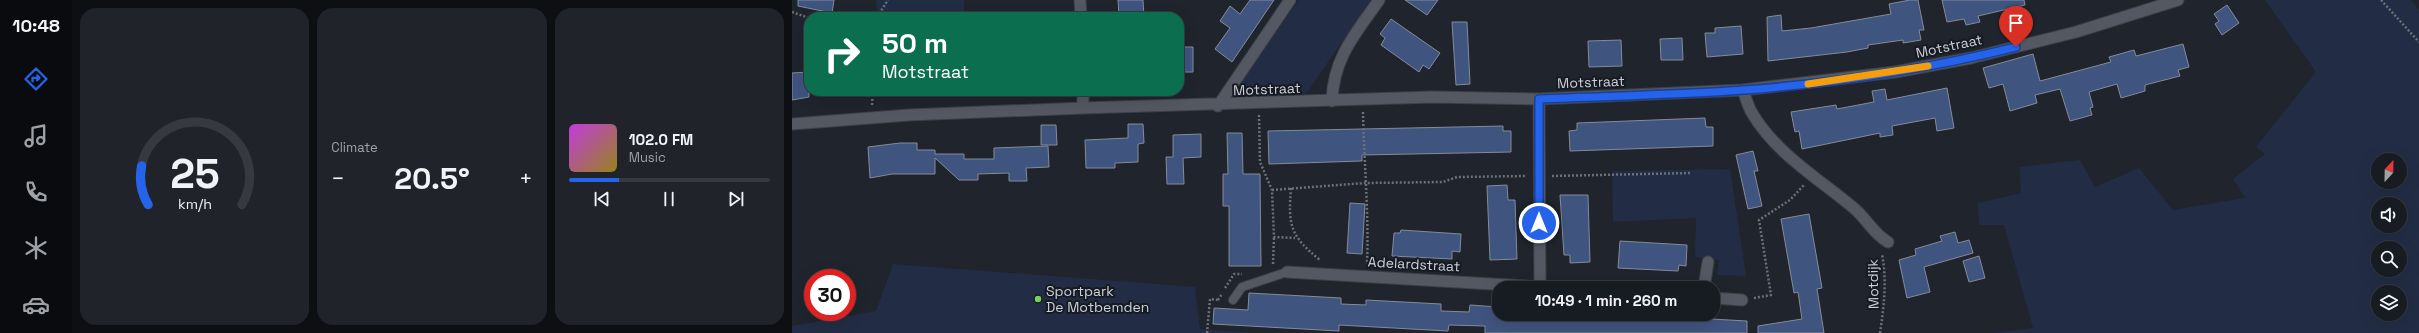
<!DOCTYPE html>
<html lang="en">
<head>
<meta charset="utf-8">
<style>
	body { margin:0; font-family:"Space Grotesk",sans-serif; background:#20242a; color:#f1f3f6; height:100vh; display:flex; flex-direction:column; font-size:15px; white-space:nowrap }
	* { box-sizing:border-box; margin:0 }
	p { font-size:13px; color:#9ea1a5 }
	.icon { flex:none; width:22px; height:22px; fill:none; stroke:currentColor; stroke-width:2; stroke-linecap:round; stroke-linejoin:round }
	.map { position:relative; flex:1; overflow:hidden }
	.drawer { display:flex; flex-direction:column; gap:8px; padding:8px; background:#0d0f13; width:720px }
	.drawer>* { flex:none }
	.hud { position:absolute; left:12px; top:12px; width:380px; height:84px; border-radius:16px; box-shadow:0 4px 16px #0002,0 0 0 1px #363940; background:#0b6e4f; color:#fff; overflow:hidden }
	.needle { width:26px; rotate:22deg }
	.tools { position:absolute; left:1579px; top:153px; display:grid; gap:8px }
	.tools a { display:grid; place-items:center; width:36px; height:36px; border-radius:50%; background:#171b22; box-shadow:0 4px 16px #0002,0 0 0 1px #363940; font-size:20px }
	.speed { position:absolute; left:12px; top:269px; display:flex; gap:8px; font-size:20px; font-weight:700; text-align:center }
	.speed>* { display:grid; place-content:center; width:52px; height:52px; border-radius:50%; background:#171b22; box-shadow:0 4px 16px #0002,0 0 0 1px #363940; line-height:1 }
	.speed .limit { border:6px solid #d22; background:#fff; color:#111 }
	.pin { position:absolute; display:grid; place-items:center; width:34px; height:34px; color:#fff; margin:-41px -17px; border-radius:50% 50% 50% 0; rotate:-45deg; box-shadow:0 0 4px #0007 }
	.pin .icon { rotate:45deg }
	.me { position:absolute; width:44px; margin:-22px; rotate:0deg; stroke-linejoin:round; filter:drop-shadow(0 0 3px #0008) }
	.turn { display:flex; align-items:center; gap:14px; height:84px; padding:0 12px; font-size:18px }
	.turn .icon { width:52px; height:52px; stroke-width:2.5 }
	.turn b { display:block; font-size:28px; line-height:34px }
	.big { font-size:30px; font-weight:700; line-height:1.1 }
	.drawer .tile { flex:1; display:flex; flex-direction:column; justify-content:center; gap:6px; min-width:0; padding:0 14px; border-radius:16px; background:#20242a }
	.drawer .dial { align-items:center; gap:0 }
	.dial svg { height:104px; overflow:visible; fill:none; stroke:#363940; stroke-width:7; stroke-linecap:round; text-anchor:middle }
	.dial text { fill:#f1f3f6; stroke:none }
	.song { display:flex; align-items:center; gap:12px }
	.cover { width:48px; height:48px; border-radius:6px; background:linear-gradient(135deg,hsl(290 70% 55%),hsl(50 70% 35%)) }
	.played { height:4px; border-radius:2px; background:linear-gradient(90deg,#2563eb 25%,#363940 25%) }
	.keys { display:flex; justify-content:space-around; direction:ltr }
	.heat { display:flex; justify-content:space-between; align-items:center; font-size:22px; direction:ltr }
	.drawer .tiles { flex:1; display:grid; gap:8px; grid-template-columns:repeat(3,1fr) }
	.trip { position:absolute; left:700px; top:281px; width:228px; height:40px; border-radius:16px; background:#171b22; box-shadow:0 4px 16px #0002,0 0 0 1px #363940; font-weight:700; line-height:40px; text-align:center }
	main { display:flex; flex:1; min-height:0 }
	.dock { display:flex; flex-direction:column; width:72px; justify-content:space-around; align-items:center; background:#090b0e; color:#9ea1a5 }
	.dock .icon { width:28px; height:28px }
	.dock .current { color:#2563eb }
	.dock b { font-size:18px; color:#f1f3f6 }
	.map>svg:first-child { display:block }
</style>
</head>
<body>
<main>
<nav class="dock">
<b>10:48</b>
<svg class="icon current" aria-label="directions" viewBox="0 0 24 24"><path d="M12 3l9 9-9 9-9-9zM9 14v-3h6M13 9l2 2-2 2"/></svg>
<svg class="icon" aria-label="music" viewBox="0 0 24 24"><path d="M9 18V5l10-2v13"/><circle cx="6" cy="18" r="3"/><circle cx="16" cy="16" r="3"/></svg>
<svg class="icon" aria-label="phone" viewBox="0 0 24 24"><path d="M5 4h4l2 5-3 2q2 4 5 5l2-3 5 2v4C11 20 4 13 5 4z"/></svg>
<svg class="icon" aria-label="climate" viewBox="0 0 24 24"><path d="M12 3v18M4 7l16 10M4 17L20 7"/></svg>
<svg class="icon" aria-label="car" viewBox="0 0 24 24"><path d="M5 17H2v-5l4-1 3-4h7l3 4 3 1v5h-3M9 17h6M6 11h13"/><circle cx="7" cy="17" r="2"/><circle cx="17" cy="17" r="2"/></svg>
</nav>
<section class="drawer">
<div class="tiles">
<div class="tile dial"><svg viewBox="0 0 100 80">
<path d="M14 69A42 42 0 1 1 86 69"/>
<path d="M14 69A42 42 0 0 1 9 39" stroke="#2563eb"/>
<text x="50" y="56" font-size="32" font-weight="700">25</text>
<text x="50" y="72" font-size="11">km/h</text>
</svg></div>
<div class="tile"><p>Climate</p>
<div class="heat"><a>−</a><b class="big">20.5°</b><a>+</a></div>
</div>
<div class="tile">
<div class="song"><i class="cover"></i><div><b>102.0 FM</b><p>Music</p></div></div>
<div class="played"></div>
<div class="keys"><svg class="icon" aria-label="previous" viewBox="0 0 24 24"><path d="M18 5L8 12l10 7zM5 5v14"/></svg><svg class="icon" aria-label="pause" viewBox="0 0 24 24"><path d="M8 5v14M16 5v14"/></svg><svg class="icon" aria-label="next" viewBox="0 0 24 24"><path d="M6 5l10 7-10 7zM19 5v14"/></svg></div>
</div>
</div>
</section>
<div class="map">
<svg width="1627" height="333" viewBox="0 0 1627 333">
	<rect width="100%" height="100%" fill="#1f242d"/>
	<path fill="#222d45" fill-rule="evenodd" d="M84,0H172V12L85,15Z
		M507,0H579L516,91L503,96H453L447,90L450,80Z
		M1473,0H1619L1627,10V333H1201L1241,328L1212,225H1187L1186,203L1229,193L1227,167L1288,160L1303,187L1347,168L1381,210L1453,198L1441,179L1473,154L1464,147L1524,72ZM1586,160H1608V182H1586ZM1586,204H1608V226H1586ZM1586,248H1608V270H1586ZM1586,292H1608V314H1586Z
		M938,169L954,276L925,275L927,260L903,257L904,218L821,222L820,171Z
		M101,264L403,287L408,329L465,333H0V326L84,311Z"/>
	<path fill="#3f547f" stroke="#858b97" d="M6,0H42L40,13L6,6Z
		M326,0H351L352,17H327Z
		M458,0H482L440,62L423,49L438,28L428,21L438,6L448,14Z
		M613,0H646L635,15Z
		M1118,0H1126L1132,30H1127L1129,40L1111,43V40L1076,45V48L1055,52L976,61L975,17L989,15L990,31L1019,28L1099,14L1097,4Z
		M1150,0H1232L1233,5L1186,16L1188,22L1174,25L1172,19L1155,22Z
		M1435,5L1447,23L1430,35L1423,24L1427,21L1422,14Z
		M599,19L648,53L637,69L631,65L627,72L589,45L593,38L588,34Z
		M660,22H675L678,84L664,85Z
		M949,26L951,54L915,57L913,33H923V28Z
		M890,38L891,60H869L868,39Z
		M829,40L830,66L797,67L796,41Z
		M1391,44L1397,67L1386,70L1388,76L1353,85V91L1329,98L1325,84L1297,92L1301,107L1298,108L1300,115L1278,121L1268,89L1243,95L1245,103L1218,111L1211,84L1197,88L1191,68L1241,54L1248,81L1319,62L1317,57L1342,50L1344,56Z
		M387,47H401V72H387Z
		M17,72V97L0,100V73Z
		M1155,88L1162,128L1145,131L1143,118L1100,126L1101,135L1088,137V133L1010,149L1007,131L1003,132L999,112L1044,105L1045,109L1082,102L1080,91L1093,89L1095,100Z
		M913,118L914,127H921V146L778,151L777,131L785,130V123Z
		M336,124H351L352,143L346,144V162L323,163V168H294L293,140L336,138Z
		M249,125H264L265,145H249Z
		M711,126V131H719V152L570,155V161L477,164L476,131Z
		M435,133H450L451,174H468L469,266H437V206H431V174H436Z
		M409,134V157L391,158L392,184H375L374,157H381V135Z
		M108,143H125V150H143V154H172V159H202V148L256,146L257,167L234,168L235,181H217V173L186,174V180H167L143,158V174H100L78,178L76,147Z
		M961,151L966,171H962L970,206L956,209L944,155Z
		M715,185L716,200H723L725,259L698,260L695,186Z
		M768,195H796L798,262L778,263V255H772Z
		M558,203L573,204L570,254L555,253Z
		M1017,214L1030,288L1025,289L1032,333H966V326L1010,319L1006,292L1002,293L989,219Z
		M609,230L669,234L668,252L660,251V259L600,256L602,233H608Z
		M1163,232L1166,243L1177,240L1181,253L1132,267L1138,292L1115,298L1107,260L1124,255L1123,249L1150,241L1148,236Z
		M828,241L895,245L894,266L887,265L886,271L826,268Z
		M1187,256L1193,278L1177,282L1171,261Z
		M457,293L549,298V304L574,305V300L649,304V311L677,312L678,305L707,307V314H830L955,321V333H693V326L657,325L656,331L547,325V331L421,324L422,308L456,310Z"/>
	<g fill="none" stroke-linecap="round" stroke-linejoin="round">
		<g stroke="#3c4047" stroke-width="10">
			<path id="service" d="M441,300L450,287L495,272"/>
		</g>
		<g stroke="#3c4047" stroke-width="13">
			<path id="minor" d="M288,0L289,17
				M951,90C954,98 956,107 960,113C984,154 1029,180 1064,210C1076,221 1082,234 1096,242
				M291,91V108
				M747,99L748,287
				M540,101C541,58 564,33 587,0
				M426,106L498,0
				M0,124L117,115L291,108L640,97L747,99L951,90L1103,72L1179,58L1284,32L1386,0
				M495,272L767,288
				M912,288L916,262
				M921,298L950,300"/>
		</g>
		<path stroke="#6c7077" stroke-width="2.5" stroke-dasharray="2 2" stroke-linecap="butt" d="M1589,0L1627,42
			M0,12L17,18
			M85,17L96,0
			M80,105L81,91
			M571,112C572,163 577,213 575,264
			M467,115L468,162L480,190L482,237L503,238
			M760,176L898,173
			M499,188C496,225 498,236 528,260
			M480,190L573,183L651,182L665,177L735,176
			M481,264L482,237
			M433,288L442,274H450
			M962,298L979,295L967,220L998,200L1012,185
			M426,300L430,294
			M415,333L418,299L427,300
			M1088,333C1092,307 1095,280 1090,254"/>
		<use href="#service" stroke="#535863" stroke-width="8"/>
		<use href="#minor" stroke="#535863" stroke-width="11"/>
	</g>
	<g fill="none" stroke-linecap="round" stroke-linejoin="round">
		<g stroke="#184099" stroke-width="10">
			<path id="route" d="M747,223V99C815,96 884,95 952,90C1044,83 1135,69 1224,47"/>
		</g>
		<use href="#route" stroke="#2563eb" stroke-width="7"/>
		<path stroke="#f59e0b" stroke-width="7" d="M1016,84L1136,66"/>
	</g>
	<circle fill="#73d25d" stroke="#161a23" stroke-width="1.5" cx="246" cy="299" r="4"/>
	<g text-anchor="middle" stroke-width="4" stroke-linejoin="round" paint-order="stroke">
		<g font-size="14" fill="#ced1d7" stroke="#161a23">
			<text transform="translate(1157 46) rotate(-12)" y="5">Motstraat</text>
			<text transform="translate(799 82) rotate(-2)" y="5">Motstraat</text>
			<text transform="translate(475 89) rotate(-2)" y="5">Motstraat</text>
			<text transform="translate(622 264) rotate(3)" y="5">Adelardstraat</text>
			<text transform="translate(1081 284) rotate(-91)" y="5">Motdijk</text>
		</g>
		<g font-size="14" fill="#ced1d7" stroke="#161a23" text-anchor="start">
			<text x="254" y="296">Sportpark<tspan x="254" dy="16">De Motbemden</tspan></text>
		</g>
	</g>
</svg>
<div class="tools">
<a><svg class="needle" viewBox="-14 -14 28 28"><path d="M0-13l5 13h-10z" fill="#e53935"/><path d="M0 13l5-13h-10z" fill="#9ea1a5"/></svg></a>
<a><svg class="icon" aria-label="sound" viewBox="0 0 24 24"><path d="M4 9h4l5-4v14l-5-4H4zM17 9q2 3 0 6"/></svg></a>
<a><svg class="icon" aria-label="search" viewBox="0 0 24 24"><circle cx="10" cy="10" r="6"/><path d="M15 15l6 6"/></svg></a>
<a><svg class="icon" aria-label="layers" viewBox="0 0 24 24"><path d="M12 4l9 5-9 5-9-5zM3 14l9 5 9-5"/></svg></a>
</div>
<div class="speed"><div class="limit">30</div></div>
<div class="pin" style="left:1224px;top:47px;background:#d93025"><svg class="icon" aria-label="arrive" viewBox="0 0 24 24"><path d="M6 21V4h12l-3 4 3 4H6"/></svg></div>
<svg class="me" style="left:747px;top:223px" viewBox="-20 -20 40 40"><circle r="17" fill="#2563eb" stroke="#fff" stroke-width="3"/><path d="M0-11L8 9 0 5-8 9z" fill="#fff"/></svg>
<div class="trip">10:49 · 1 min · 260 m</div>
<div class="hud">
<div class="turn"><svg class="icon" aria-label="right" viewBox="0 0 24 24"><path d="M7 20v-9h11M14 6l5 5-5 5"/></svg><div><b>50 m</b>Motstraat</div></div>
</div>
</div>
</main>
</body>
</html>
